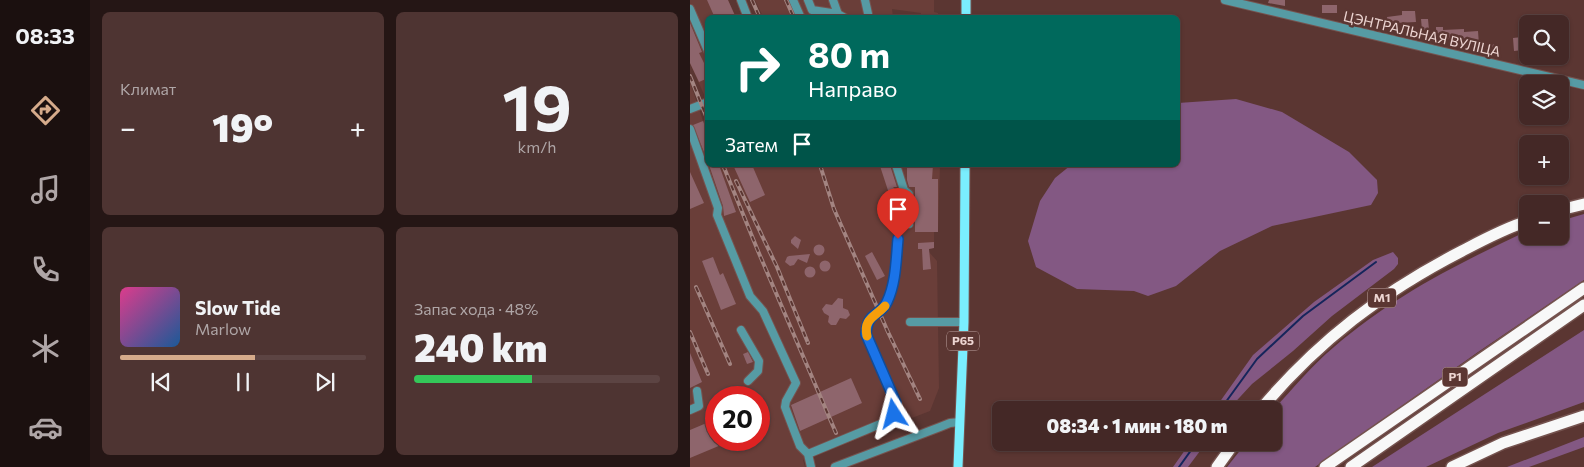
<!DOCTYPE html>
<html lang="ru">
<head>
<meta charset="utf-8">
<style>
	body { margin:0; font-family:Commissioner,sans-serif; background:#4e3432; color:#f1f3f6; height:100vh; display:flex; flex-direction:column; font-size:19px; white-space:nowrap }
	* { box-sizing:border-box; margin:0 }
	p { font-size:16px; color:#afa6a7 }
	.icon { flex:none; width:28px; height:28px; fill:none; stroke:currentColor; stroke-width:2; stroke-linecap:round; stroke-linejoin:round }
	.map { position:relative; flex:1; overflow:hidden }
	.drawer { display:flex; flex-direction:column; gap:12px; padding:12px; background:#251615; width:600px }
	.drawer>* { flex:none }
	.banner { position:absolute; left:15px; top:15px; width:475px; height:152px; border-radius:8px; box-shadow:0 1px 4px #0004,0 0 0 1px #5c4443; background:#00695c; color:#fff; overflow:hidden }
	.controls { position:absolute; left:829px; top:15px; display:grid; gap:10px }
	.controls a { display:grid; place-items:center; width:50px; height:50px; border-radius:8px; background:#442826; box-shadow:0 1px 4px #0004,0 0 0 1px #5c4443; font-size:25px }
	.speed { position:absolute; left:15px; top:386px; display:flex; gap:10px; font-size:25px; font-weight:700; text-align:center }
	.speed>* { display:grid; place-content:center; width:65px; height:65px; border-radius:50%; background:#442826; box-shadow:0 1px 4px #0004,0 0 0 1px #5c4443; line-height:1 }
	.speed .limit { border:8px solid #d22; background:#fff; color:#111 }
	.pin { position:absolute; display:grid; place-items:center; width:42px; height:42px; color:#fff; margin:-51px -21px; border-radius:50% 50% 50% 0; rotate:-45deg; box-shadow:0 0 5px #0007 }
	.pin .icon { rotate:45deg }
	.me { position:absolute; width:55px; margin:-28px; rotate:351deg; stroke-linejoin:round; filter:drop-shadow(0 0 4px #0008) }
	.turn { display:flex; align-items:center; gap:18px; height:105px; padding:0 20px; font-size:22px }
	.turn .icon { width:65px; height:65px; stroke-width:2.5 }
	.turn b { display:block; font-size:35px; line-height:42px }
	.then { display:flex; align-items:center; height:48px; padding:0 20px; background:#0003; gap:10px; font-size:19px }
	.big { font-size:38px; font-weight:800; line-height:1.1 }
	.drawer .widget { flex:1; display:flex; flex-direction:column; justify-content:center; gap:8px; min-width:0; padding:0 18px; border-radius:8px; background:#4e3432 }
	.drawer .dial { align-items:center; gap:0 }
	.dial b { font-size:65px; line-height:1 }
	.song { display:flex; align-items:center; gap:15px }
	.cover { width:60px; height:60px; border-radius:8px; background:linear-gradient(135deg,hsl(330 70% 55%),hsl(210 70% 35%)) }
	.played { height:5px; border-radius:2px; background:linear-gradient(90deg,#d6ab8b 55%,#5c4443 55%) }
	.keys { display:flex; justify-content:space-around; direction:ltr }
	.heat { display:flex; justify-content:space-between; align-items:center; font-size:28px; direction:ltr }
	.charge { height:8px; border-radius:4px; background:linear-gradient(90deg,#34c759 48%,#5c4443 0) }
	.drawer .tiles { flex:1; display:grid; gap:12px; grid-template-columns:repeat(2,1fr) }
	.trip { position:absolute; left:302px; top:401px; width:290px; height:50px; border-radius:8px; background:#442826; box-shadow:0 1px 4px #0004,0 0 0 1px #5c4443; font-weight:800; line-height:50px; text-align:center }
	main { display:flex; flex:1; min-height:0 }
	.dock { display:flex; flex-direction:column; width:90px; justify-content:space-around; align-items:center; background:#1b100f; color:#afa6a7 }
	.dock .icon { width:35px; height:35px }
	.dock .on { color:#d6ab8b }
	.dock b { font-size:22px; color:#f1f3f6 }
	.map>svg:first-child { display:block }
</style>
</head>
<body>
<main>
<nav class="dock">
<b>08:33</b>
<svg class="icon on" aria-label="directions" viewBox="0 0 24 24"><path d="M12 3l9 9-9 9-9-9zM9 14v-3h6M13 9l2 2-2 2"/></svg>
<svg class="icon" aria-label="music" viewBox="0 0 24 24"><path d="M9 18V5l10-2v13"/><circle cx="6" cy="18" r="3"/><circle cx="16" cy="16" r="3"/></svg>
<svg class="icon" aria-label="phone" viewBox="0 0 24 24"><path d="M5 4h4l2 5-3 2q2 4 5 5l2-3 5 2v4C11 20 4 13 5 4z"/></svg>
<svg class="icon" aria-label="climate" viewBox="0 0 24 24"><path d="M12 3v18M4 7l16 10M4 17L20 7"/></svg>
<svg class="icon" aria-label="car" viewBox="0 0 24 24"><path d="M5 17H2v-5l4-1 3-4h7l3 4 3 1v5h-3M9 17h6M6 11h13"/><circle cx="7" cy="17" r="2"/><circle cx="17" cy="17" r="2"/></svg>
</nav>
<section class="drawer">
<div class="tiles">
<div class="widget"><p>Климат</p>
<div class="heat"><a>−</a><b class="big">19°</b><a>+</a></div>
</div>
<div class="widget dial"><b>19</b><p>km/h</p></div>
<div class="widget">
<div class="song"><i class="cover"></i><div><b>Slow Tide</b><p>Marlow</p></div></div>
<div class="played"></div>
<div class="keys"><svg class="icon" aria-label="previous" viewBox="0 0 24 24"><path d="M18 5L8 12l10 7zM5 5v14"/></svg><svg class="icon" aria-label="pause" viewBox="0 0 24 24"><path d="M8 5v14M16 5v14"/></svg><svg class="icon" aria-label="next" viewBox="0 0 24 24"><path d="M6 5l10 7-10 7zM19 5v14"/></svg></div>
</div>
<div class="widget"><p>Запас хода · 48%</p><b class="big">240 km</b><div class="charge"></div></div>
</div>
</section>
<div class="map">
<svg width="894" height="467" viewBox="0 0 894 467">
	<rect width="100%" height="100%" fill="#5b3632"/>
	<path fill="#6a3e39" fill-rule="evenodd" d="M0,0H38L46,17L18,18V98L16,99L0,63Z
		M65,0H244V12L248,13V17H231V13L202,9L203,17H73Z
		M0,82L13,121L17,119L18,165H250L248,232H244V248L239,249V252L247,261L249,388L240,411L113,460L115,467H0ZM26,398H69V440H26Z"/>
	<path fill="#835883" d="M546,99L592,112L659,152L687,180L688,193L681,205L582,226L530,251L486,286L458,296L444,291L387,289L346,267L338,241L350,201L365,178L381,165H488V103Z
		M894,214V280L788,352L625,467H537L556,443L584,442L583,410C603,389 621,366 644,347C702,297 765,265 835,232H837L838,236H870V221Z
		M703,252L708,258V264L704,269L642,316L603,351L562,384L538,410H524L563,355L624,302L683,260Z
		M894,330V402L808,433L736,467H682Z
		M894,437V447L839,467H817Z
		M500,443H516L498,467H483Z"/>
	<g fill="none" stroke-linecap="round" stroke-linejoin="round">
		<path stroke="#15255b" stroke-width="2" d="M530,410L567,359L613,316L686,262
			M489,467L507,442"/>
	</g>
	<path fill="#8e656c" d="M17,0H38L46,18H25Z
		M579,0H595V6L578,3Z
		M632,5H647V13H632Z
		M712,11H725L726,22L705,23V28L698,29L697,17L712,15Z
		M731,19H738L739,30H732Z
		M0,23L12,52L9,53L18,71V78L9,82L0,63Z
		M746,27H753V30L774,29V32L788,31L789,45H781V38L746,40Z
		M832,37L833,50L824,51L823,38Z
		M807,44V51L799,52V45Z
		M856,56H865L866,62L857,63Z
		M13,121L18,134V162L3,125Z
		M19,165H29L46,212L34,216L33,206Z
		M43,165H62L75,195L60,202Z
		M194,165H200L207,187H203L209,193L213,205V222L209,224L190,166Z
		M217,165H243L242,179H248V232H225V187H219L217,180Z
		M0,172L14,203L0,209Z
		M105,236L111,240L108,249L101,243V240Z
		M244,242V248L239,249L241,269L233,270L232,249H228V243Z
		M123.5 250a5.5 5.5 0 1 1 11 0a5.5 5.5 0 1 1-11 0Z
		M182,252L195,276L187,280L175,256Z
		M120,254L117,263L108,259L104,265L100,266L95,262L97,257L99,256Z
		M23,257L30,275L33,273L46,304L31,310L12,261Z
		M129.5 266a5.5 5.5 0 1 1 11 0a5.5 5.5 0 1 1-11 0Z
		M114.5 272a5.5 5.5 0 1 1 11 0a5.5 5.5 0 1 1-11 0Z
		M148,298L153,299V308L158,310L160,315L156,319L150,318L146,325H141L138,322L139,316L134,313L132,309L136,304L142,305Z
		M58,352L63,362L57,364L53,354Z
		M0,353L12,382L0,388Z
		M161,378L172,403L110,431L101,405Z
		M26,419V440H43L0,458V430Z"/>
	<g fill="none" stroke-linecap="round" stroke-linejoin="round">
		<g stroke="#75534f" stroke-width="10">
			<path id="minor" d="M51,0L58,18
				M103,0L111,18
				M118,0L122,10L148,14L155,18
				M143,0L148,14
				M175,0L179,18
				M535,0L894,85
				M0,9L18,51
				M0,109L18,102
				M0,129L28,208L27,215L60,296L73,311L106,383L96,401L95,407L110,446L118,454
				M206,165L214,190L219,194V224
				M220,322H274
				M51,330L69,361L68,371L58,381
				M0,410L9,406L7,391
				M121,467L118,454L200,420L206,409V403L176,334C177,311 189,318 197,302C206,283 206,260 208,239
				M145,467L250,427L260,423L270,422"/>
		</g>
		<g stroke="#75534f" stroke-width="11">
			<path id="major" d="M276,18V0
				M268,467L274,322L275,165"/>
		</g>
		<g stroke="#75534f" stroke-width="14">
			<path id="highway" d="M870,210L894,204
				M570,410C628,341 692,292 772,251C793,240 815,228 838,221
				M527,467L545,442
				M635,467L894,288
				M661,467L894,305
				M762,467L813,443L894,416"/>
		</g>
		<use href="#minor" stroke="#569ba4" stroke-width="8"/>
		<use href="#major" stroke="#7aeefe" stroke-width="9"/>
		<use href="#highway" stroke="#f8f8f8" stroke-width="11"/>
		<g stroke="#a38481" stroke-width="4">
			<path id="rail" d="M62,0L70,18
				M96,0L104,18
				M0,76L18,121
				M33,165L68,251L146,433
				M130,165L144,209L198,332L230,399
				M46,181L87,267L118,343
				M6,287L40,364
				M0,332L18,374"/>
		</g>
		<use href="#rail" stroke="#5b3632" stroke-width="2" stroke-dasharray="5.5" stroke-linecap="butt"/>
	</g>
	<g fill="none" stroke-linecap="round" stroke-linejoin="round">
		<g stroke="#114b97" stroke-width="12">
			<path id="route" d="M204,414L206,403L176,334C178,310 189,318 197,302C206,283 206,260 208,239"/>
		</g>
		<use href="#route" stroke="#1a73e8" stroke-width="9"/>
		<path stroke="#f59e0b" stroke-width="9" d="M177,336C173,319 185,317 195,306"/>
	</g>
	<g text-anchor="middle" stroke-width="5" stroke-linejoin="round" paint-order="stroke">
		<g fill="#5b3632" stroke="#c1a5a2" stroke-width="1">
			<rect x="678" y="288.5" width="28" height="19" rx="4"/>
			<rect x="257" y="331.5" width="32" height="19" rx="4"/>
			<rect x="752.5" y="367.5" width="25" height="19" rx="4"/>
		</g>
		<g font-size="12" font-weight="bold" fill="#edd5d2">
			<text x="692" y="302">М1</text>
			<text x="273" y="345">Р65</text>
			<text x="765" y="381">Р1</text>
		</g>
		<g font-size="14" fill="#edd5d2" stroke="#5b3632">
			<text transform="translate(732 34) rotate(13)" y="5">ЦЭНТРАЛЬНАЯ ВУЛІЦА</text>
		</g>
	</g>
</svg>
<div class="controls">
<a><svg class="icon" aria-label="search" viewBox="0 0 24 24"><circle cx="10" cy="10" r="6"/><path d="M15 15l6 6"/></svg></a>
<a><svg class="icon" aria-label="layers" viewBox="0 0 24 24"><path d="M12 4l9 5-9 5-9-5zM3 14l9 5 9-5"/></svg></a>
<a>+</a>
<a>−</a>
</div>
<div class="speed"><div class="limit">20</div></div>
<div class="pin" style="left:208px;top:239px;background:#d93025"><svg class="icon" aria-label="arrive" viewBox="0 0 24 24"><path d="M6 21V4h12l-3 4 3 4H6"/></svg></div>
<svg class="me" style="left:204px;top:414px" viewBox="-20 -20 40 40"><path d="M0-17L14 15 0 8-14 15z" fill="#1a73e8" stroke="#fff" stroke-width="4"/></svg>
<div class="trip">08:34 · 1 мин · 180 m</div>
<div class="banner">
<div class="turn"><svg class="icon" aria-label="right" viewBox="0 0 24 24"><path d="M7 20v-9h11M14 6l5 5-5 5"/></svg><div><b>80 m</b>Направо</div></div>
<div class="then">Затем<svg class="icon" aria-label="arrive" viewBox="0 0 24 24"><path d="M6 21V4h12l-3 4 3 4H6"/></svg></div>
</div>
</div>
</main>
</body>
</html>
